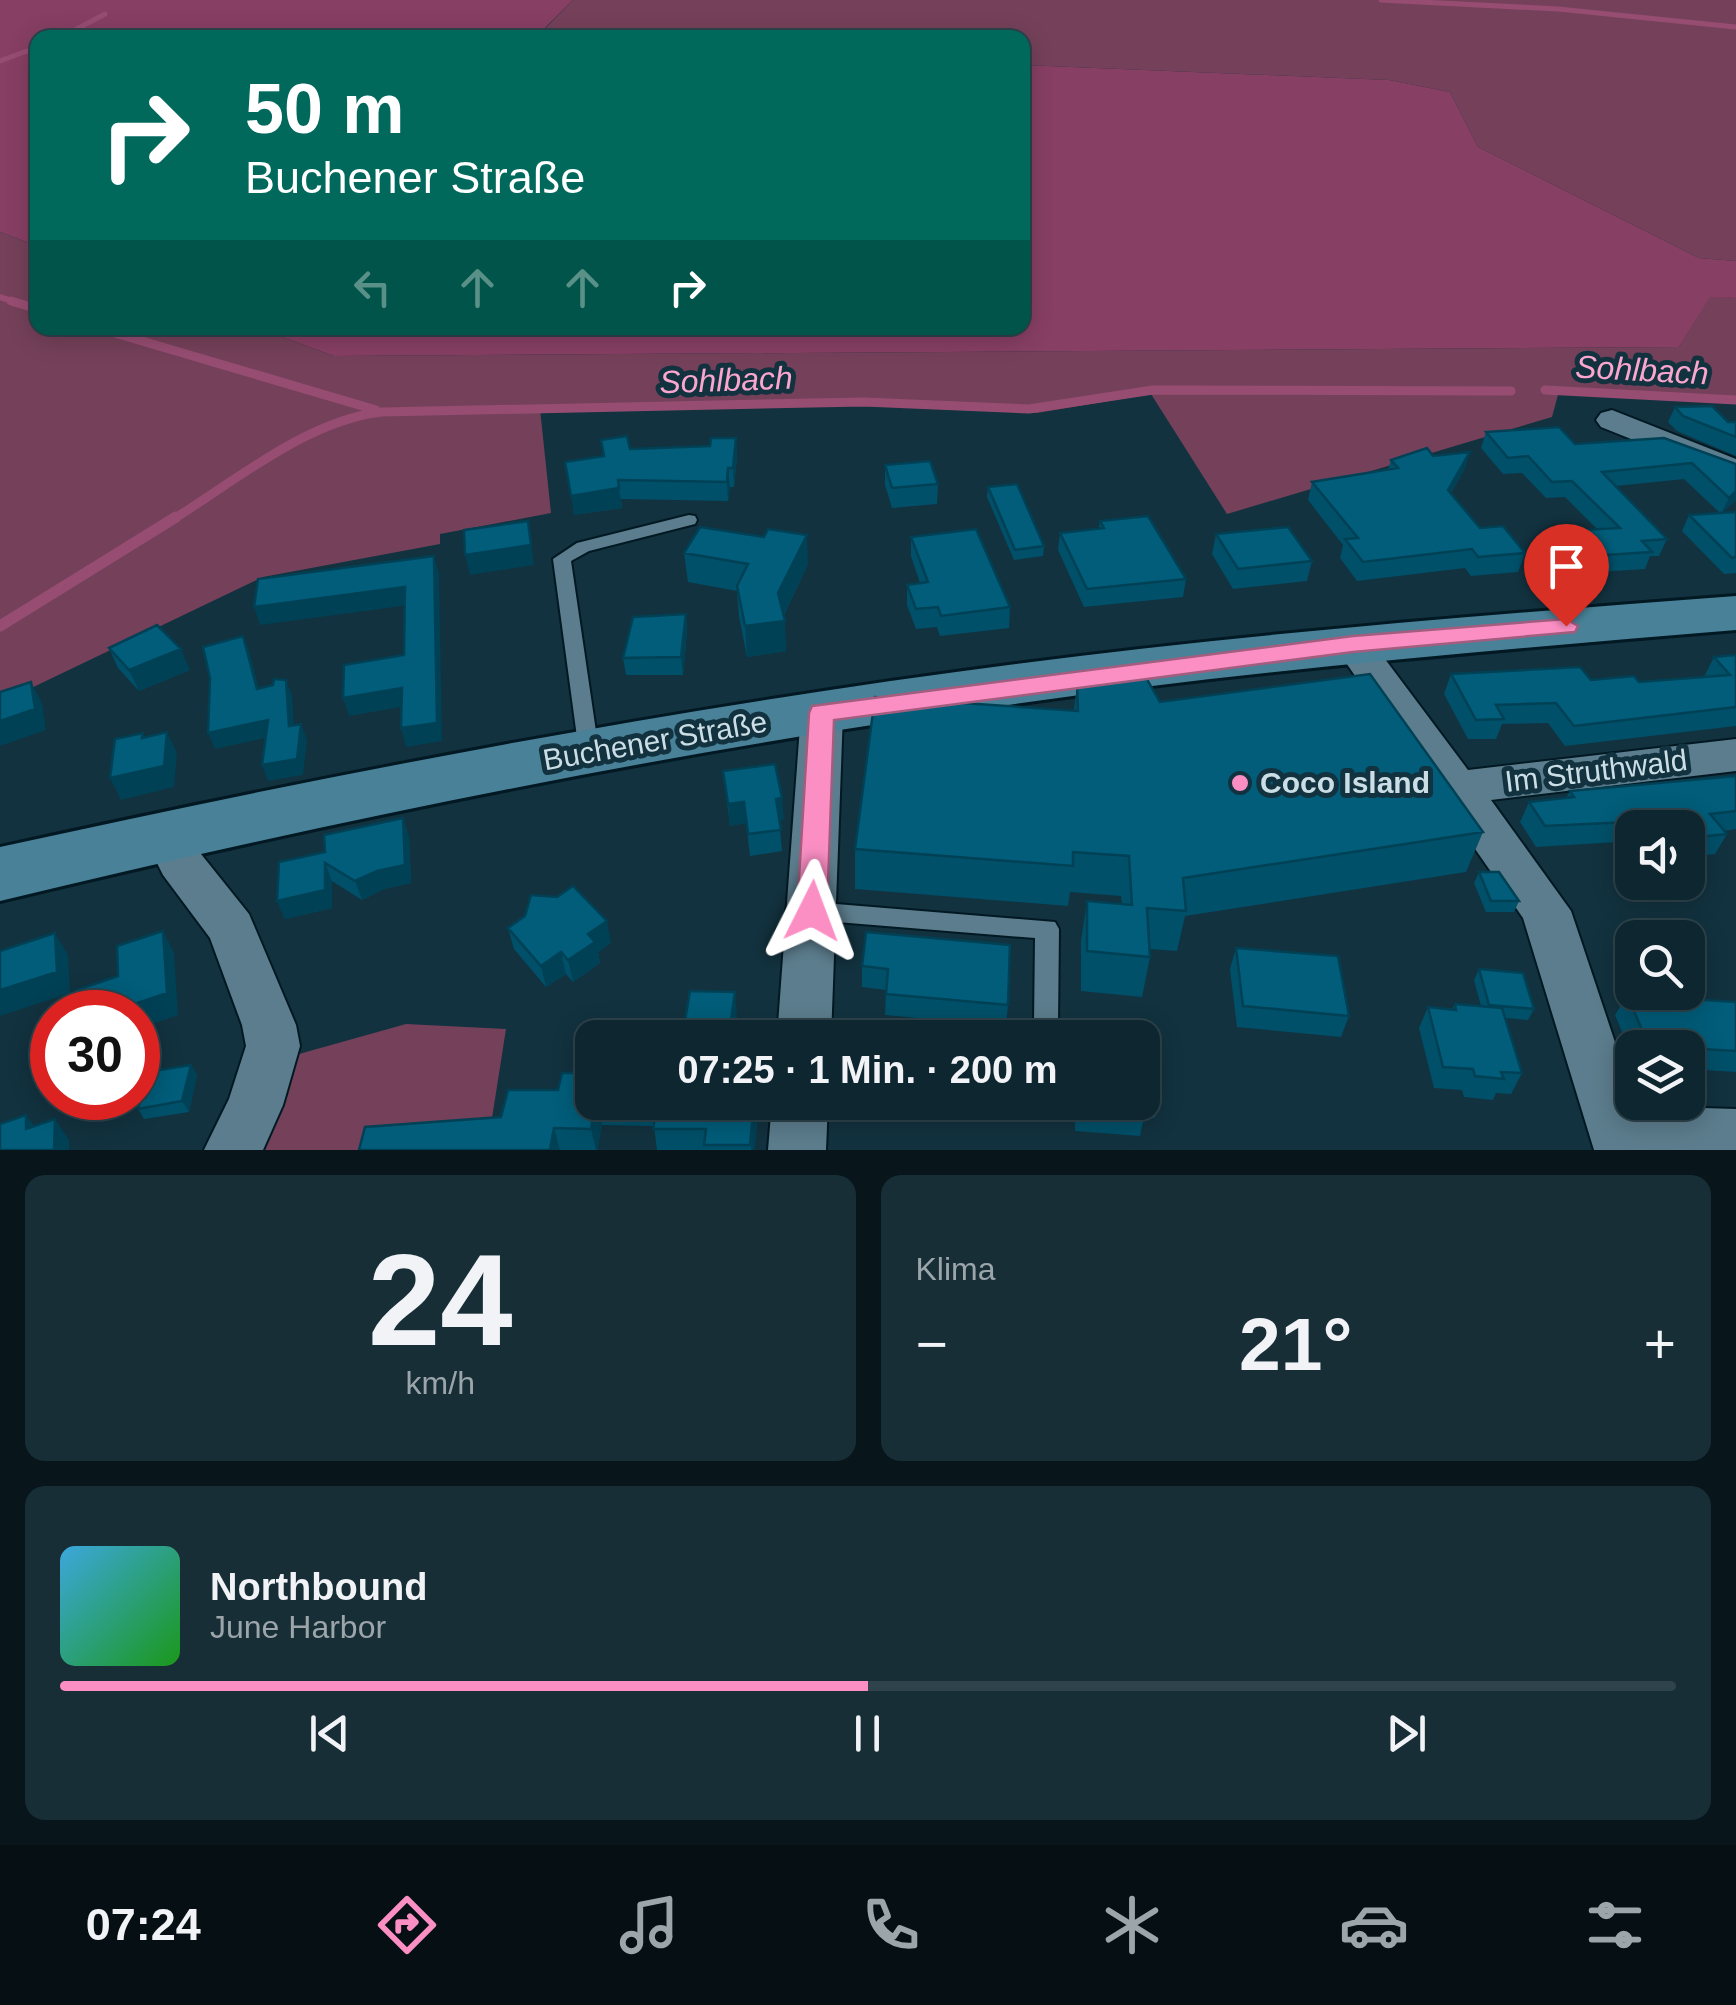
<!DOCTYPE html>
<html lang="de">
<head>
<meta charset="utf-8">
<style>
	body { margin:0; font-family:Helvetica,sans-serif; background:#172e37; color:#f1f3f6; height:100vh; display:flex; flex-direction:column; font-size:38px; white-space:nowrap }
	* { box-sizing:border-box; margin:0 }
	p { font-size:32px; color:#9ba5aa }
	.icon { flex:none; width:55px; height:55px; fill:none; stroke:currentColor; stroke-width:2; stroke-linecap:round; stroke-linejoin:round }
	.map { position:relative; height:1150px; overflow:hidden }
	.side { display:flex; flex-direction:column; gap:25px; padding:25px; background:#08151a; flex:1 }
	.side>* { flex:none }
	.top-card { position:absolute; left:30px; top:30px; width:1000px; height:305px; border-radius:20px; box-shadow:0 5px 25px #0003,0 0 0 2px #2e434b; background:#00695c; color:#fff; overflow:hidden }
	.buttons { position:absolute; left:1615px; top:810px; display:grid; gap:20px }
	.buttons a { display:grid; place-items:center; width:90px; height:90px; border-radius:20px; background:#0e262f; box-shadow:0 5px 25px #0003,0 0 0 2px #2e434b; font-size:50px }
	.speed { position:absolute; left:30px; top:990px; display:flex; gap:20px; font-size:50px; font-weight:700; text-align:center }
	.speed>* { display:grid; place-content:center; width:130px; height:130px; border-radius:50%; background:#0e262f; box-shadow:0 5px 25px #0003,0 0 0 2px #2e434b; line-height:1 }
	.speed .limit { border:15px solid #d22; background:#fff; color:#111 }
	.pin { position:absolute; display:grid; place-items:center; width:85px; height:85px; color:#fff; margin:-102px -42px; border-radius:50% 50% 50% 0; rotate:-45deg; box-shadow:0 0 10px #0007 }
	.pin .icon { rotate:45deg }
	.me { position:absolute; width:110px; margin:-55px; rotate:3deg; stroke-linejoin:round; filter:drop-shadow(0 0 8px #0008) }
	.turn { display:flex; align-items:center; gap:35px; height:210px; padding:0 50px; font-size:45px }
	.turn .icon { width:130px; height:130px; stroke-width:2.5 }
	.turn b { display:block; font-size:70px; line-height:85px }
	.lanes { display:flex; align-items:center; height:95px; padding:0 50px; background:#0003; justify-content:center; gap:50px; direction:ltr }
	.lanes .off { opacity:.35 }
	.big { font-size:75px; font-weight:600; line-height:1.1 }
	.side .tile { flex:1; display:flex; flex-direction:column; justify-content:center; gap:15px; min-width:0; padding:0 35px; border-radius:20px; background:#172e37 }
	.side .dial { align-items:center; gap:0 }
	.dial b { font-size:130px; line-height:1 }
	.song { display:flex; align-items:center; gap:30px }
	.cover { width:120px; height:120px; border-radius:15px; background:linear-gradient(135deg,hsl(200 70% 55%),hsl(120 70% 35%)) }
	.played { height:10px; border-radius:5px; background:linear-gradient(90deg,#fb8fc4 50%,#2e434b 50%) }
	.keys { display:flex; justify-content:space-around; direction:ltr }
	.heat { display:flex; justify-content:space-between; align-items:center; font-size:55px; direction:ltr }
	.side .tiles { flex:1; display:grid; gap:25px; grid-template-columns:1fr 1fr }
	.tile:last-child { grid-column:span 2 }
	.trip { position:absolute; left:575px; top:1020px; width:585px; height:100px; border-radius:20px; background:#0e262f; box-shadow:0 5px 25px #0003,0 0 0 2px #2e434b; font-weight:600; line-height:100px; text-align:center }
	.menu { display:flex; height:160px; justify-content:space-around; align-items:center; background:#060f13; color:#9ba5aa }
	.menu .icon { width:70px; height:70px }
	.menu .active { color:#fb8fc4 }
	.menu b { font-size:45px; color:#f1f3f6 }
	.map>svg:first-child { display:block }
</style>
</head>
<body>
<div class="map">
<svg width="1736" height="1150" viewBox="0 0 1736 1150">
	<rect width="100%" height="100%" fill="#12323f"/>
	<path fill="#75415a" d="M573,0H1736V261L1699,258L1478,147L1450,92L1389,80L1023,65L1022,38H536Z
		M0,232L37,246L38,328H257L334,356L1679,347L1710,296L1736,298V400L1559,391L1552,417L1227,514L1151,394L1037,413L817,404L540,409L551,513L440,534V544L263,577L0,703Z
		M406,1024L506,1029L487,1150H255L292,1056Z"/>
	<path fill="#873f63" d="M0,0H573L536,37L38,38L37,246L0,232Z
		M1023,65L1389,80L1450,92L1478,147L1699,258L1736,261V298L1710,297L1679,347L334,356L257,328H1022Z"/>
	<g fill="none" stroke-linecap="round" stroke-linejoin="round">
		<path stroke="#974d72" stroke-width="5" d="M1381,0L1558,9L1736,27
			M60,38L105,14
			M0,61L38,47"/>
		<path stroke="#974d72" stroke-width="6" d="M0,297L19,303"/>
		<path stroke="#974d72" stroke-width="9" d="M11,301L38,309
			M98,328L376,410
			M1545,390L1736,400
			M172,520C235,481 308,420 382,412L864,402L1029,409L1153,390L1511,391"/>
		<path stroke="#974d72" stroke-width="11" d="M0,626L176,517"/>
		<g stroke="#021923" stroke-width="4">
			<path id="lane" d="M689,515L695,516L697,520L695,524L589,551L571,561L599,752L596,757H582L579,752L553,559L577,543Z
				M812,902L1055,922L1059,929L1058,1024L1055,1032L1046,1035L1037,1032L1034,1024L1035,938L812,920L804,918L800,911L804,904Z"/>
		</g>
		<g stroke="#021923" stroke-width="4">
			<path id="street" d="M1612,410L1736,459V481L1601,427L1596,420L1601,413Z
				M1353,631L1367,635L1468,770L1736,739V771L1491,800L1571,911L1632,1093V1102L1637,1106L1736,1109V1150H1594L1523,918L1333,644L1339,635Z
				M822,698L837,703L843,713L831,1038H777L801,713L807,703Z
				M166,817L183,822L197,849L249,914L296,1025L300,1046L283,1105L263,1150H204L229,1099L246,1046L242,1025L210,938L163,875L143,835L149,822Z
				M772,1102H828L826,1150H768Z"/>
		</g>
		<g stroke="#021923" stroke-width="6">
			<path id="secondary" d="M1736,596V630C1495,650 1254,670 1015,704C673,751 335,820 0,901V847C336,773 674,708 1016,664C1255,633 1495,614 1736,596Z"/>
		</g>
		<use href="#lane" fill="#5c7d8d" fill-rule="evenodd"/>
		<use href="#street" fill="#5c7d8d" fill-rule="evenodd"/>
		<use href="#secondary" fill="#498298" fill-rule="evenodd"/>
	</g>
	<path fill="#015069" d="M1675,407L1728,422H1736V456L1677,431L1668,422Z
		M1486,432L1736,464V500L1722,513L1736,512V573L1724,574L1682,531L1689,515L1720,513L1684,479L1616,486L1667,539L1659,556H1650L1645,569L1598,572L1576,547L1583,530H1598L1565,497L1546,498L1522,473L1503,474L1481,448Z
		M736,438L737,457L734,487H730L728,501L621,499L622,508L574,515L603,456L601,440L630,449L710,446Z
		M1470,452L1464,470L1451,493L1480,528L1525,553L1518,572L1471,576L1465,568L1357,581L1340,558L1343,545L1308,500L1312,482L1388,470L1391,460Z
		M885,465L938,484L937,504L892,508L885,485Z
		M988,487L1044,546L1043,556L1014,560L987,497Z
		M1100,521L1186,579L1183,597L1084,607L1058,550L1060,533L1099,528Z
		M1216,534L1312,561L1307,581L1233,589L1212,554Z
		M911,537L1010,607L1009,628L940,636L937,627L916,629L907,605V585L920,583L911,556Z
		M684,553L808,564L784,615L786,651L747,657L739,616L737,591L688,582Z
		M686,614L687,632L683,675H626L623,658Z
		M109,648L190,670L139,691L118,668Z
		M1736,655V726L1565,746L1548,723L1502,724L1496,739H1468L1444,694L1451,674L1639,682L1704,677L1714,657Z
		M1077,684L1160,702L1483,832L1466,872L1185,916L1177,951L1150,949V957L1142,997L1081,991V941L1087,901L1122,904L1121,896L1070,892L1068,906L855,889V849L1074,711Z
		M723,771L784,819L779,820L782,851L750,856L746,823L730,826Z
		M1736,776V829L1724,831L1727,834L1715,854L1688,857V828H1632V862H1630L1618,842L1536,847L1520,822L1529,802L1566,798L1570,791Z
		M409,836L411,883L384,889L362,900L332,881V908L285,919L277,901L279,862Z
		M1479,872L1519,901L1514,912H1486L1474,883Z
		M508,928L611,943L598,952L600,963L573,982L566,974L546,987L514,949Z
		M866,932L1008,1005L1006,1026L885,1015L886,990L862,987V966Z
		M1236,948L1349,1016L1341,1037L1237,1027L1230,969Z
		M1479,969L1534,1009L1528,1020L1505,1018L1522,1073L1511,1094L1496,1093L1493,1100L1464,1097L1462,1090L1434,1088L1419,1028L1428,1007L1452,1009L1455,1004L1481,1006L1474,980Z
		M1627,995L1736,1002V1072L1688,1069V1048H1632V1056L1615,1015Z
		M737,1017L735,1038H682Z
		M191,1065L197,1075L189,1112L144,1119L138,1109Z
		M1142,1066L1160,1097L1155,1118L1144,1117L1140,1136L1075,1131V1108L1033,1104V1102H1142Z
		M573,1073L592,1102H754L757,1125L754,1150H657L654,1126L602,1125L597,1150H359L501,1117L558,1090Z"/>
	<path fill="#014155" d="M736,438L737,457L734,487L733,468Z
		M1470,452L1464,470L1442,508L1448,490Z
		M728,468L730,487L728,501L727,482Z
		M619,488L622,508L574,515L571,496Z
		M1736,491V500L1721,514L1729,498Z
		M528,521L534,565L470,575L465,555Z
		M807,535L808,564L780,622L785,621L786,651L747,657L745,626L778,593Z
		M434,556L439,573L442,741L406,747L401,728Z
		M405,587L410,605L260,625L254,607Z
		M686,614L687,632L683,675L681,657Z
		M243,636L249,651L263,704L257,689Z
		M181,649L190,670L139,691L129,670Z
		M286,680L292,695L295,742L289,726Z
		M31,682L42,703L46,730L0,746V721Z
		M402,688L407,706L349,716L343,698Z
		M268,720L274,736L215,749L208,733Z
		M301,724L307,740L303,775L268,781L262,765Z
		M167,732L177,753L174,787L121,800L110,778Z
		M782,798L784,819L777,820L776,799Z
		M744,802L746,823L730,826L728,804Z
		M403,818L409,836L411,883L384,889L362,900L355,881Z
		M325,863L332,881V908L285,919L277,901Z
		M607,921L611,943L598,952L600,963L573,982L568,960L588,934Z
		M163,931L174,953L178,1015L138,1029V1012H111Z
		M55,933L68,955L70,993L0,1016V990Z
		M561,952L566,974L546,987L541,966Z
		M735,992L737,1017L735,1038H731L730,1027Z
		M191,1065L197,1075L189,1112L182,1101Z
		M596,1102L602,1125L597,1150H596L591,1129Z
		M754,1102L757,1125L754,1150H751Z
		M26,1115L41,1136L26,1129Z
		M55,1119L69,1140V1150H54Z
		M554,1128L560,1150H550Z"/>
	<path fill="#015d7a" stroke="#014155" stroke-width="2.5" d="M1712,406L1728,422H1736V437L1683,416L1675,407Z
		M1559,427L1575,444L1664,438L1736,464V491L1729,498L1692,463L1602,472L1667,539L1642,541L1652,552L1605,555L1583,530L1620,528L1572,481L1552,482L1528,456L1508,458L1486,432Z
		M627,436L630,449L710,446L711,438H736L733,468H728L727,482L618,480L619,488L571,496L565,462L604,456L601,440Z
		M1427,448L1433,456L1470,452L1448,490L1480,528L1503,526L1525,553L1478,557L1472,549L1363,562L1345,539L1358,538L1312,482L1398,468L1391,460Z
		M930,461L938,484L892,488L885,465Z
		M1017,484L1044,546L1015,550L988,487Z
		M1736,512V557L1732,558L1689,515Z
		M1148,516L1186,579L1087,589L1060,533L1104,528L1100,521Z
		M528,521L531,545L465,555L464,530Z
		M700,527L764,537L768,529L807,535L778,593L785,621L745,626L737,586L748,564L684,553Z
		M1288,527L1312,561L1238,569L1216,534Z
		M976,529L1010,607L941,616L938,607L916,609L907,585L928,582L911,537Z
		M434,556L437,723L401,728L402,688L343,698L344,665L404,655L405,587L254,607L258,579Z
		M686,614L681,657L623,658L633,617Z
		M157,625L181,649L129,670L109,648Z
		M243,636L257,689L273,685L274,679L286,680L289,726L301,724L297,759L262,765L268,720L208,733L210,678L203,647Z
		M1736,655V707L1574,726L1556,703L1496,705L1504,719L1476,720L1451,674L1580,667L1591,680L1634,676L1639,682L1730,675L1714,657Z
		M1115,674L1145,676L1160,702L1370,674L1483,832L1183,878L1186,911L1147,908L1150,957L1087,951V901L1132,905L1129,856L1073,852V866L855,849L875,697L1078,711L1077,684L1099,685Z
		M31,682L35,709L0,721V692Z
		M167,732L164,766L110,778L115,739L143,733L142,738Z
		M775,764L782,798L776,799L781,830L748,834L744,802L728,804L723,771Z
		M1736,776V811L1710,814L1727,834L1688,838V828H1632L1628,822L1545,826L1529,802L1574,797L1570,791Z
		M403,818L405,865L377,871L355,881L325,863V890L277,901L279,862L325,852L324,835Z
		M1479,872H1499L1519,901H1491Z
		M573,886L607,921L588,934L595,942L568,960L561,952L541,966L508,928L525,916L531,895L557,897Z
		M163,931L167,993L111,1012H77V990L118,976L117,946Z
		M866,932L1010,945L1008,1005L886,994L888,969L862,966Z
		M55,933L57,972L0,990V951Z
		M1236,948L1338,956L1349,1016L1243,1006Z
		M1479,969L1523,973L1534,1009L1489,1005Z
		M690,991L735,992L730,1027L715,1026L714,1038H682Z
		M1627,995L1736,1002V1051L1649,1046Z
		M1455,1004L1502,1008L1522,1073L1501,1072L1504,1079L1475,1076L1473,1069L1443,1067L1428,1007L1456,1010Z
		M1036,1027L1079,1030L1080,1038H1036Z
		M579,1045H592V1102H596L591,1129L554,1128L550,1150H359L365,1127L501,1117L508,1090H558L562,1073H573Z
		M191,1065L182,1101L138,1109L147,1072Z
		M1142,1066L1157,1067L1160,1097L1143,1095L1145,1116L1079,1110V1102H1142Z
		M658,1102H754L750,1145H704L706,1129H653Z
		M26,1115V1129L55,1119L54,1150H0V1124Z"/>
	<path fill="#fb8fc4" stroke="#a35d7f" stroke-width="2.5" d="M1566,619L1578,626L1575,632L1353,652L834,720L827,911L823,919L812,923L801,919L797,911L809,713L812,706L1353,636Z"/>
	<circle fill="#fb8fc4" stroke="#12323f" stroke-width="4" cx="1240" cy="783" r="10"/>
	<g text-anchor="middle" stroke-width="10" stroke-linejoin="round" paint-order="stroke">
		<g font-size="30" fill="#cbdde5" stroke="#12323f">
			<text transform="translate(655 741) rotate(-10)" y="10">Buchener Straße</text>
			<text transform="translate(1596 771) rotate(-7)" y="10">Im Struthwald</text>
		</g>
		<g font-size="30" font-weight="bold" fill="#cbdde5" stroke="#12323f" text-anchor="start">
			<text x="1260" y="793">Coco Island</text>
		</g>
		<g font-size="32" font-style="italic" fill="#fba6ce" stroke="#12323f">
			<text transform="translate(1642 370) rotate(3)" y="11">Sohlbach</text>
			<text transform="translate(726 380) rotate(-2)" y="11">Sohlbach</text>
		</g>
	</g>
</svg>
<div class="buttons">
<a><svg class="icon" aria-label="sound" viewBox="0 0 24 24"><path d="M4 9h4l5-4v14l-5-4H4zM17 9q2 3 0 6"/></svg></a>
<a><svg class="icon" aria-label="search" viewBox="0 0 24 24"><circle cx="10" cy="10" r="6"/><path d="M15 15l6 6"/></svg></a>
<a><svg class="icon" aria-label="layers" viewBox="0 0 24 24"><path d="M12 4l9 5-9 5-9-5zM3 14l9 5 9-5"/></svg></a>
</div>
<div class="speed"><div class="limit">30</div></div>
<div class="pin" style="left:1566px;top:626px;background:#d93025"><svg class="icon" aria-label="arrive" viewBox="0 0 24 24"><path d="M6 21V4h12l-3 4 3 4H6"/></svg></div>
<svg class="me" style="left:812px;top:911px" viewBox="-20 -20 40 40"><path d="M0-17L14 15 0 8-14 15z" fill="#fb8fc4" stroke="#fff" stroke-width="4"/></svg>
<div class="trip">07:25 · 1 Min. · 200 m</div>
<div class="top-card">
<div class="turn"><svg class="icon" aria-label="right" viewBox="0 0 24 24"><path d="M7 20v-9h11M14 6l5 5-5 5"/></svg><div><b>50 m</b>Buchener Straße</div></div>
<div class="lanes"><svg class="icon off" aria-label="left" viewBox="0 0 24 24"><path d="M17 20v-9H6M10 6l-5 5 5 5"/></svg><svg class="icon off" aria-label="ahead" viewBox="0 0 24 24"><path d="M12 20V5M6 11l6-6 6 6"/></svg><svg class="icon off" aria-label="ahead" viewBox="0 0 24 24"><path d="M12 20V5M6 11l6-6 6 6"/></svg><svg class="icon" aria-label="right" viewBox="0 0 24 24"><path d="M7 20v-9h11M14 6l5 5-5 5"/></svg></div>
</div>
</div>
<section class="side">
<div class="tiles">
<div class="tile dial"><b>24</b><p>km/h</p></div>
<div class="tile"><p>Klima</p>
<div class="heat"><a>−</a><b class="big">21°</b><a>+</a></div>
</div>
<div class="tile">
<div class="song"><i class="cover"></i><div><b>Northbound</b><p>June Harbor</p></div></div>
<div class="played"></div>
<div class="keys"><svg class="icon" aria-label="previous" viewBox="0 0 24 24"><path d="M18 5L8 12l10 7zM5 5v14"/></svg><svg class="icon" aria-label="pause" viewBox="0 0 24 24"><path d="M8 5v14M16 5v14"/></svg><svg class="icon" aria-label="next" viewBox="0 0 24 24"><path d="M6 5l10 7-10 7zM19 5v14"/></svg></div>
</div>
</div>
</section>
<nav class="menu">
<b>07:24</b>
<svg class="icon active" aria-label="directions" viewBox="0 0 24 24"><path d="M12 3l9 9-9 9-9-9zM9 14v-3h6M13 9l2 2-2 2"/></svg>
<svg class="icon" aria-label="music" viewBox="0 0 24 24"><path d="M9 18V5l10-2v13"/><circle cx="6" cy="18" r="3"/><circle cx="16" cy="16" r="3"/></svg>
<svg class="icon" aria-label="phone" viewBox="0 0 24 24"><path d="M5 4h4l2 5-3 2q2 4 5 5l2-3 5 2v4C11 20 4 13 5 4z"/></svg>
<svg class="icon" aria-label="climate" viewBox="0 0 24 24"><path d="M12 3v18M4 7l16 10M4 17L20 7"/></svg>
<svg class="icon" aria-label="car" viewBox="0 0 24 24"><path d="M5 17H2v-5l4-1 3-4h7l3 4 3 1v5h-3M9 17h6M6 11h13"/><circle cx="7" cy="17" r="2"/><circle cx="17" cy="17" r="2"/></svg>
<svg class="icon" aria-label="filters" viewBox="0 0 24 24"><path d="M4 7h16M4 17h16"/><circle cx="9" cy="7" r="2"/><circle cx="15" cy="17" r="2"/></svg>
</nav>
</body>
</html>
